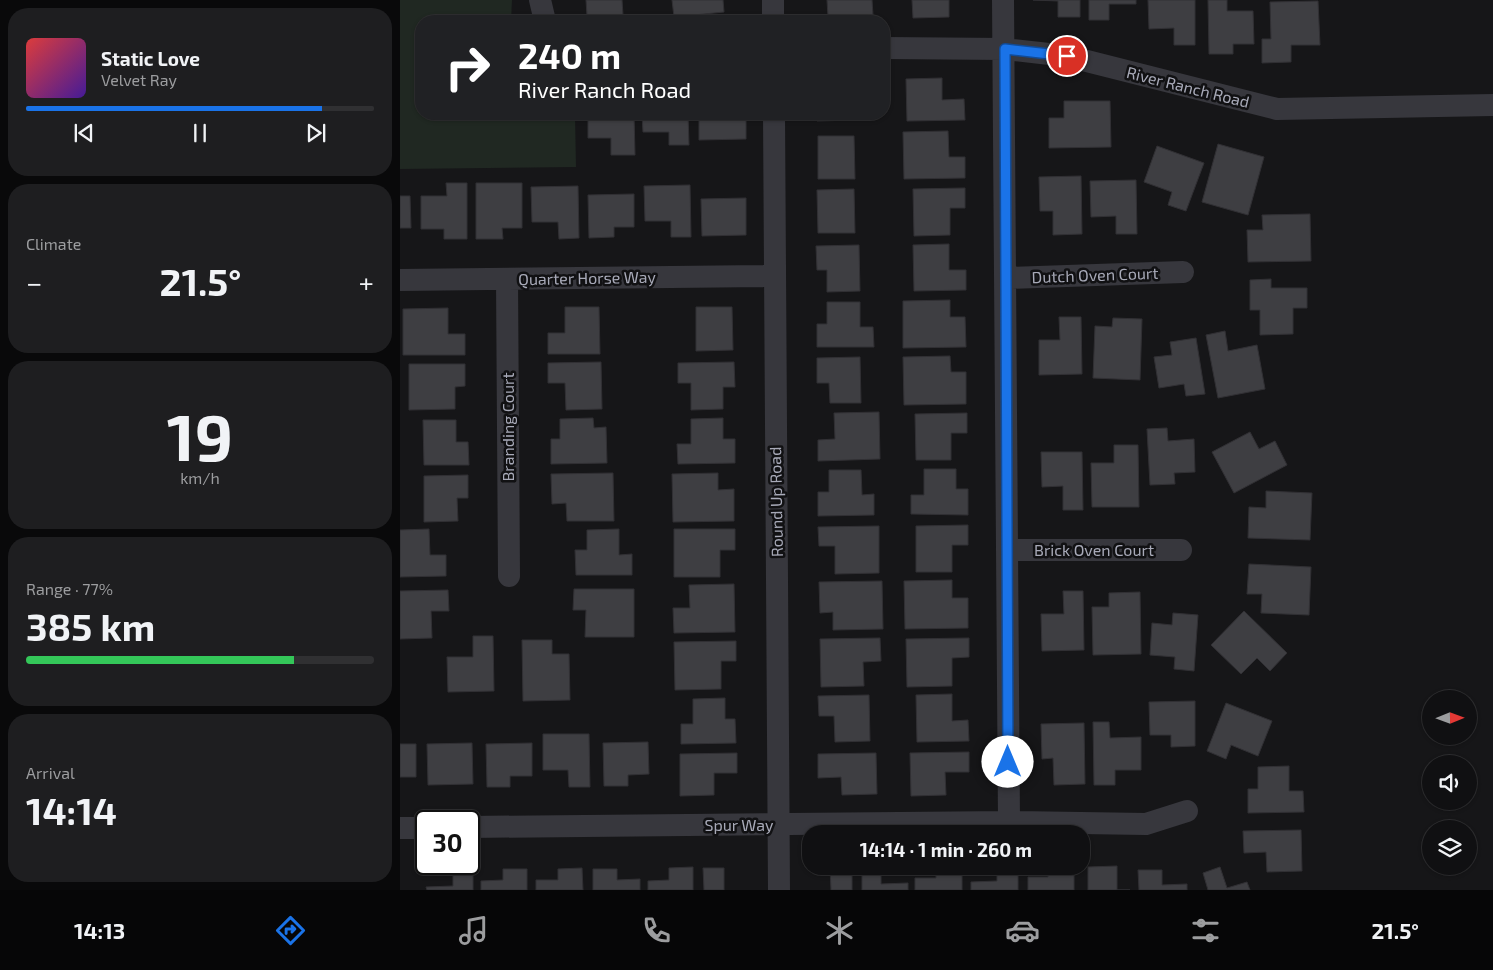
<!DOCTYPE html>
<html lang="en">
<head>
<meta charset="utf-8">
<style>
	body { margin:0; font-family:"Exo 2",sans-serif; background:#1e1e20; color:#f1f3f6; height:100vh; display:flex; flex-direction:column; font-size:19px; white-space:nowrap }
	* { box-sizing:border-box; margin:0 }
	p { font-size:16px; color:#9c9d9f }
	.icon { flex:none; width:28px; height:28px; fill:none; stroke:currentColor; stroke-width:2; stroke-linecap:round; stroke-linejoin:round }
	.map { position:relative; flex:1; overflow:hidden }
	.sheet { display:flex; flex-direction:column; gap:8px; padding:8px; background:#09090a; width:400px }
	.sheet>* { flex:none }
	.hud { position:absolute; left:15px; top:15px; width:475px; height:105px; border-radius:20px; box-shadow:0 1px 4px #0004,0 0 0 1px #303032; background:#202124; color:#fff; overflow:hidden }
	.needle { width:32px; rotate:89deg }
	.buttons { position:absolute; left:1022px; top:690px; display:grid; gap:10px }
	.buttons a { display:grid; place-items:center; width:55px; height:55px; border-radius:50%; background:#101012; box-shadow:0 1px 4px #0004,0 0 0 1px #303032; font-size:25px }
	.speed { position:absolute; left:15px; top:810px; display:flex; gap:10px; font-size:25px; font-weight:700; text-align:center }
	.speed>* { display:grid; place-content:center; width:65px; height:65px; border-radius:50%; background:#101012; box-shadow:0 1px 4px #0004,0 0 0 1px #303032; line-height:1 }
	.speed .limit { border:2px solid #111; border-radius:8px; background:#fff; color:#111 }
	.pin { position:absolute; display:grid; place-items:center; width:42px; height:42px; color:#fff; margin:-21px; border:2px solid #fff; border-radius:50%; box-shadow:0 1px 5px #0007 }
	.me { position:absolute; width:55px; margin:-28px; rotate:0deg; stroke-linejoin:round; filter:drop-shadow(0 0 4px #0008) }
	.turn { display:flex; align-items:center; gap:18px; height:105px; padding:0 20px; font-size:22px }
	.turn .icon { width:65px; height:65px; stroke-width:2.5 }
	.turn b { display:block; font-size:35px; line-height:42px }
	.big { font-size:38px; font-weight:700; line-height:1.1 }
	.sheet .tile { flex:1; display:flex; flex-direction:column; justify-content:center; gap:8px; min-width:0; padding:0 18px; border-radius:20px; background:#1e1e20 }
	.sheet .dial { align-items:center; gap:0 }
	.dial b { font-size:65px; line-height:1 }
	.song { display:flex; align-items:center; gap:15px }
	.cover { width:60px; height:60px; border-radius:8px; background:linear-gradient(135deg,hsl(0 70% 55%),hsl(260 70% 35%)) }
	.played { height:5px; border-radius:2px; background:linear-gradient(90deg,#1a73e8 85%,#303032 85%) }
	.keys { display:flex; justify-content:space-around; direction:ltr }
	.heat { display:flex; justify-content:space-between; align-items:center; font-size:28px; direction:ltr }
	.charge { height:8px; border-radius:4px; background:linear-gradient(90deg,#34c759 77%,#303032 0) }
	.trip { position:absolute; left:402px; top:825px; width:288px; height:50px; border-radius:20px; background:#101012; box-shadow:0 1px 4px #0004,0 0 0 1px #303032; font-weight:700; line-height:50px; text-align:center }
	.menu { display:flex; height:80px; justify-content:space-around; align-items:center; background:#060607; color:#9c9d9f }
	.menu .icon { width:35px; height:35px }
	.menu .active { color:#1a73e8 }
	.menu b { font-size:22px; color:#f1f3f6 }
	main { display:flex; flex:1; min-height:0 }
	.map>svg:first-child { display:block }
</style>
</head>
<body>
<main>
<section class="sheet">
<div class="tile">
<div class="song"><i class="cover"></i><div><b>Static Love</b><p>Velvet Ray</p></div></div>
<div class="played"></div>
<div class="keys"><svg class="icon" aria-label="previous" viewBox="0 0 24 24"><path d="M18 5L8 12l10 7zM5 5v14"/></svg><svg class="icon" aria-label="pause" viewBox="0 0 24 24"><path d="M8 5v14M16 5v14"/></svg><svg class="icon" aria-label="next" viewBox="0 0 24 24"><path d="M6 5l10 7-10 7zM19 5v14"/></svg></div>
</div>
<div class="tile"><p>Climate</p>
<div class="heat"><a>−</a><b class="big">21.5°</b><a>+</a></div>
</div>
<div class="tile dial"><b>19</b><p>km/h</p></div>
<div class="tile"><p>Range · 77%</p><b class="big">385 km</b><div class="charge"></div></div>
<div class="tile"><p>Arrival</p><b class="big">14:14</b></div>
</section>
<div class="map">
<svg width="1093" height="890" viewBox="0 0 1093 890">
	<rect width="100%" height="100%" fill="#161618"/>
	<path fill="#202822" d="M0,0H112L111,21H21V114H175L176,167L0,169Z"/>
	<path fill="#3e3e42" stroke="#313034" d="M186,0H222L223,15L187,16Z
		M272,0H323L324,12L274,17Z
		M427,0H472L473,15L428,17Z
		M512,0H549V17L513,18Z
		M633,0H680V17H658V1Z
		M689,0H736V4H709V20H689Z
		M748,0H795V45H774V28L749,29Z
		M808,0H827V11H853L854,44H833V54H809Z
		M918,1L920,45H891V62L862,63V39H871L870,2Z
		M542,78V100L564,99L565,120L507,121L506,79Z
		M664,101H710L711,147L649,148V118H664Z
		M188,114H234L235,155H211V138H188Z
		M242,114H288L289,145H269V132H243Z
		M299,114H346V139L299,140Z
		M417,114H454V120L417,121Z
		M548,131L549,157H565V178L504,179L503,132Z
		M418,136H454L455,179H418Z
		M818,144L864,157L848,215L802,202Z
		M757,146L804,163L786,211L768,205L772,192L744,182Z
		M681,176L682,234L653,235V211H640L639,177Z
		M736,180L737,234H716V216L691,217L690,181Z
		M46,183H67V239H44V229H21V196H47Z
		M76,183H122V228H102L103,239H76Z
		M290,185L291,237H271V221H245L244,186Z
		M178,186L179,238L159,239L158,222H132L131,187Z
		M565,188V208H550V235L514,236L513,189Z
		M454,189L455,233H418L417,190Z
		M234,194V227H214V237L189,238L188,195Z
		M0,196H10L11,228H0Z
		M346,198V235L302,236L301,199Z
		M910,214L911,261L848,262L847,230H863L862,215Z
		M549,244V270H566V290L514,291L513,245Z
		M459,245L460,291L427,292V270H417L416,246Z
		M871,279V288H907V308H893V334L860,335V310H850V280Z
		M550,300V317H565L566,347L503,348V301Z
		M427,302H460V327H473L474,347H417V324H427Z
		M165,307H199L200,354H148V333H165Z
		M296,307H332L333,350L296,351Z
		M48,308V334H65V355H3V309Z
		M659,317H681L682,374L639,375V340H660Z
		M713,318L742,319L740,380L693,378L695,326L712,327Z
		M825,331L828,351L857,345L865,389L818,398L806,335Z
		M796,338L805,394L786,396L784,384L759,388L754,357L772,355L770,342Z
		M550,356L551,372H566V404L504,405L503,357Z
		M460,357L461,403H430L429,383H417V358Z
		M201,362L202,409L166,410L165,383H148V363Z
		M334,362L335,387H323V409L291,410V383H278V363Z
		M9,364H65V386L55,387V409L9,410Z
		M479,412L480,459L418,461V440L435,439L434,413Z
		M567,413V433H551V460H516L515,414Z
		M193,418L194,428L206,427L207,463L151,464V439H160V419Z
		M323,418V439H335V463L278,464L277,444H291V419Z
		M23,420H56V442H68L69,465H24Z
		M767,428L768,441L794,439L795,472L774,473L775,484L750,485L747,429Z
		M850,432L859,449L875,441L887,465L834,493L812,452Z
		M714,445H738L739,507H692L691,463H714Z
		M641,452H682L683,510H663V486L642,487Z
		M524,469H556V489H568V515L511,514V495H524Z
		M429,470H461L462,495L474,494V515L418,516V492H429Z
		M213,473L214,521H167L166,503L152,504L151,474Z
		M318,473V490L334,489V521L273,522L272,474Z
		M68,475V498H57L58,521L24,522V476Z
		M866,491L912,493L910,540L848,538L849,507L866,508Z
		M568,525V545H552V572H516V526Z
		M479,526V573L435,574V546H419L418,527Z
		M29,529L30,555H46V576L0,577V530Z
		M219,529V555L232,554V575H176L175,550H187V530Z
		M274,529H335V550H320V577H274Z
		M849,564L911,567L909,615L861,613L862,594H847Z
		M552,580V598H568V628L505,629L504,581Z
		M482,581L483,629L433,630V612L420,613L419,582Z
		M334,584L335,632L274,633L273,608H290L289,585Z
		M174,589H234V637H185L186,610H173Z
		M48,590L49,611H31L32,638L0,639V591Z
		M663,591H683L684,650L642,651L641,614H664Z
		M740,592L741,654L693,655L692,607H709V593Z
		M844,611L887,653L870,671L857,658L841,674L811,645Z
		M773,613L798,615L794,671L774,669L775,657L750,655L752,623L772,625Z
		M73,636H93L94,691L48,692L47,657H73Z
		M480,638L481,661L463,662L464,686L421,687L420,639Z
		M569,638V657L552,658V686L507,687L506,639Z
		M122,640H152V654H169L170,700L123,701Z
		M336,641V661H321V689L275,690L274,642Z
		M552,694V721L568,720L569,741L517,742L516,695Z
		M469,695L470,741L435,742L434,716H419L418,696Z
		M325,698V719H335L336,743L281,744V724H293V699Z
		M795,701V746L771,747V735H750L749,702Z
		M826,703L872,721L858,756L831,745L826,759L807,751Z
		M693,722H709L710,738L741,737V770H715V785H694Z
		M684,723L685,784L654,785L653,758L642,759L641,724Z
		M143,734H189L190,787H169L168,770H143Z
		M248,742L249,774L228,775V786H204L203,743Z
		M72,743L73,784L28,785L27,744Z
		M132,743V776H110V787H87L86,744Z
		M0,744H16V777H0Z
		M569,752V772H545L546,795L511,796L510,753Z
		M337,753V773H314V795L280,796V754Z
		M476,753L477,794L442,795L441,777L418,778V754Z
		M889,766V791H903L904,812L848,813V789H858V767Z
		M901,830L902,871L867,872L866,852L844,853L843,831Z
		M536,866H562V890H515V878H536Z
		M597,866H618V890H571V882L597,881Z
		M674,866V890H628V877H648V867Z
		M717,866V890H730H688V867Z
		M293,867V890H248V881L269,880V868Z
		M430,867H452V890H431Z
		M462,867H481V884L508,883V890H462Z
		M820,867L827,888L847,882L850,890H808L803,873Z
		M73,868V890H27L26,887L53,886V869Z
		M182,868L183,890H136V880H158V869Z
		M303,868H324V890H304Z
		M103,869H127V890H81V881L103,880Z
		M193,869H217V880L240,879V890H193Z
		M738,870H762V885L787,884V890H739Z"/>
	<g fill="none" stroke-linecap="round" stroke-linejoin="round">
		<path stroke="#37373d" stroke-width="22" d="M140,0L145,21
			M373,0V21
			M603,0L609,822
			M484,48L605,49L667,56L877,109L1093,105
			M374,114L379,890
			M606,278L783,272
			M107,279L109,576
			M0,280L373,276
			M607,550H781
			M69,827L609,822L746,824L787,811
			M0,828H26"/>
	</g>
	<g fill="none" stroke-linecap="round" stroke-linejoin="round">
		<g stroke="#114b97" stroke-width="12">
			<path id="route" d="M608,762L605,49L667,56"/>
		</g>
		<use href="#route" stroke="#1a73e8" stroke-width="9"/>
	</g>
	<g text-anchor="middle" stroke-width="5" stroke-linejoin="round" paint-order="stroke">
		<g font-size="16" fill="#a8aab8" stroke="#111113">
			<text transform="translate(788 87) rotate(14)" y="6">River Ranch Road</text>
			<text transform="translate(695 275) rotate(-2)" y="6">Dutch Oven Court</text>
			<text transform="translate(187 278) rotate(-1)" y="6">Quarter Horse Way</text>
			<text transform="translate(108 427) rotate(-90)" y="6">Branding Court</text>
			<text transform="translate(376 502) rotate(-91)" y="6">Round Up Road</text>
			<text x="694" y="556">Brick Oven Court</text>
			<text x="339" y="831">Spur Way</text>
		</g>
	</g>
</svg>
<div class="buttons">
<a><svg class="needle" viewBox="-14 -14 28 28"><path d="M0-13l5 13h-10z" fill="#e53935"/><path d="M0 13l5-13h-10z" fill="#9c9d9f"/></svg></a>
<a><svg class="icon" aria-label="sound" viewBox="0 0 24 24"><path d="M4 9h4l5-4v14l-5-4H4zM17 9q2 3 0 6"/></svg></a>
<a><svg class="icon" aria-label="layers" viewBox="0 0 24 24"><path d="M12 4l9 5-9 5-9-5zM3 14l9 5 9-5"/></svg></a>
</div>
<div class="speed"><div class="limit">30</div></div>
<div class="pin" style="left:667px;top:56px;background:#d93025"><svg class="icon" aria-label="arrive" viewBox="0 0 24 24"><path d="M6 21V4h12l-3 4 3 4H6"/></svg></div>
<svg class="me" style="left:608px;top:762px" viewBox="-20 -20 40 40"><circle r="19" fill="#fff"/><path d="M0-13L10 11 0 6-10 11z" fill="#1a73e8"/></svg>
<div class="trip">14:14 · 1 min · 260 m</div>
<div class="hud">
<div class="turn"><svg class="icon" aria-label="right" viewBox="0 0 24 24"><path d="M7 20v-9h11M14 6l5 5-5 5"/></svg><div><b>240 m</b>River Ranch Road</div></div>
</div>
</div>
</main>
<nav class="menu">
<b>14:13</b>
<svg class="icon active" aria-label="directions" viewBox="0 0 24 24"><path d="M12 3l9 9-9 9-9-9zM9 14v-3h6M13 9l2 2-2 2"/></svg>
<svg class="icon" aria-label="music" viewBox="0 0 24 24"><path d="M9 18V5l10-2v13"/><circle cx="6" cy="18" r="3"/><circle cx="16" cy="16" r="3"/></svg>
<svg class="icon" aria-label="phone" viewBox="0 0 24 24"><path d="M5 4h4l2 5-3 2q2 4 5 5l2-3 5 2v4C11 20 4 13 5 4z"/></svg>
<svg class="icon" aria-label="climate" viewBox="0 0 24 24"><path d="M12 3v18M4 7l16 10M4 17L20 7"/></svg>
<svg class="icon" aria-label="car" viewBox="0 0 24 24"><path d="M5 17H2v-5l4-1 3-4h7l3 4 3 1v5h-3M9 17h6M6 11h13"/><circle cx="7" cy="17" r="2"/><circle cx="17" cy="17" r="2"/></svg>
<svg class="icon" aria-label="filters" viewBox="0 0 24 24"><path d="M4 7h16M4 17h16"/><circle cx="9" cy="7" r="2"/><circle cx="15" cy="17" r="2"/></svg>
<b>21.5°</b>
</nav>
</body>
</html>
